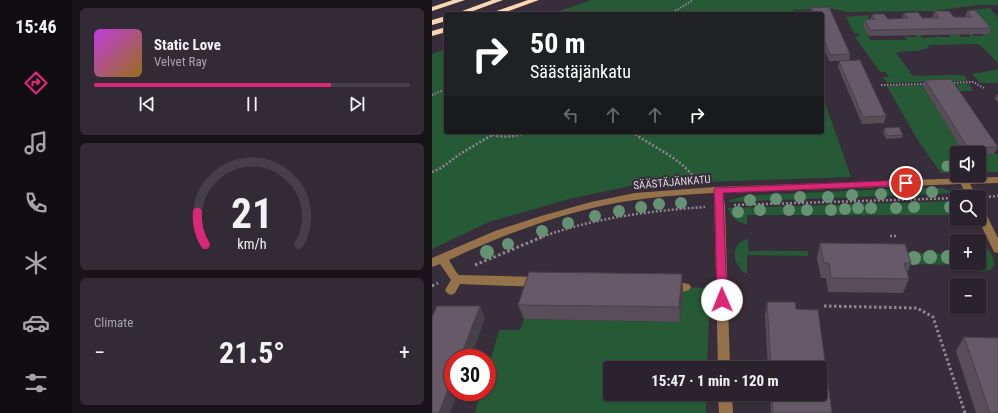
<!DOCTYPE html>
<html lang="en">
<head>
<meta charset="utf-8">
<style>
	body { margin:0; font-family:"Roboto Condensed",sans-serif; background:#322a34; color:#f1f3f6; height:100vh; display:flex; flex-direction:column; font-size:15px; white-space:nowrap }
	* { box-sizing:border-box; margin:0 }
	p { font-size:13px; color:#a5a4a9 }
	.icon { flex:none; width:22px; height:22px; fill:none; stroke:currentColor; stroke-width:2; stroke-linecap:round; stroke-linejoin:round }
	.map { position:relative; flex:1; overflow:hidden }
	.details { display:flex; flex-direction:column; gap:8px; padding:8px; background:#171318; width:360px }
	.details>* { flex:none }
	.banner { position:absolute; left:12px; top:12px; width:380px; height:122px; border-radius:4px; box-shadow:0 1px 3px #0004,0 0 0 1px #463f48; background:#202124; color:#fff; overflow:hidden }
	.fabs { position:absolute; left:518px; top:146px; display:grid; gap:8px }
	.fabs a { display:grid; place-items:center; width:36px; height:36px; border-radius:4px; background:#2a222c; box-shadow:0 1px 3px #0004,0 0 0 1px #463f48; font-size:20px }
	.speed { position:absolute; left:12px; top:349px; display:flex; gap:8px; font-size:20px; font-weight:700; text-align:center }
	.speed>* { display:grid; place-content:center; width:52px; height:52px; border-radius:50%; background:#2a222c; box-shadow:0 1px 3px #0004,0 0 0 1px #463f48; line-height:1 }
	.speed .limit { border:6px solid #d22; background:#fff; color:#111 }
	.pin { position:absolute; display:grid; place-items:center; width:34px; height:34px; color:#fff; margin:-17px; border:2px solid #fff; border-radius:50%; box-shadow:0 1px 4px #0007 }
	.me { position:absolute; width:44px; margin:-22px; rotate:359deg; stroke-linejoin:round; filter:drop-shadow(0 0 3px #0008) }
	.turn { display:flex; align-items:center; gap:14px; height:84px; padding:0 20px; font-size:18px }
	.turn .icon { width:52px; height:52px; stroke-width:2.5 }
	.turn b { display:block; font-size:28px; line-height:34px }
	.lanes { display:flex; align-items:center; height:38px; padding:0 20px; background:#0003; justify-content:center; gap:20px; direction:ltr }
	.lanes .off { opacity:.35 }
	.big { font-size:30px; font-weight:700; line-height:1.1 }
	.details .widget { flex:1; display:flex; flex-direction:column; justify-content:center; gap:6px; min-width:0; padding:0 14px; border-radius:6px; background:#322a34 }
	.details .dial { align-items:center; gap:0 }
	.dial svg { height:104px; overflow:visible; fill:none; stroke:#463f48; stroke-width:7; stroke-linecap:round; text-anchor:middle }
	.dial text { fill:#f1f3f6; stroke:none }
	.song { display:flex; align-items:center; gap:12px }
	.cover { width:48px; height:48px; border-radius:6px; background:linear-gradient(135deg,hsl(290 70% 55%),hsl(40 70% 35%)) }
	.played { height:4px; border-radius:2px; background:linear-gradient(90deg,#db2777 75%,#463f48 75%) }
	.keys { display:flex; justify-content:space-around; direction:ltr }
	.heat { display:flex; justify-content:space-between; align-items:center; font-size:22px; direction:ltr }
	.trip { position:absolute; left:171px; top:361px; width:224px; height:40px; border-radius:4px; background:#2a222c; box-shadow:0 1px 3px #0004,0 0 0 1px #463f48; font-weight:700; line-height:40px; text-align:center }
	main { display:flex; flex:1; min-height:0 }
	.dock { display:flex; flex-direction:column; width:72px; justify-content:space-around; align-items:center; background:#110e12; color:#a5a4a9 }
	.dock .icon { width:28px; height:28px }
	.dock .active { color:#db2777 }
	.dock b { font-size:18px; color:#f1f3f6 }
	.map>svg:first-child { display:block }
</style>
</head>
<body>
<main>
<nav class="dock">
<b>15:46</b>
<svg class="icon active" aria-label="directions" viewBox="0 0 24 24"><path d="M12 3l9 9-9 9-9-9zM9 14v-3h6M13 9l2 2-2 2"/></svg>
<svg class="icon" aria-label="music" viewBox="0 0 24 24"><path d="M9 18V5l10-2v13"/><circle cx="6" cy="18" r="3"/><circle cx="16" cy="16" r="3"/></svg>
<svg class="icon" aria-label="phone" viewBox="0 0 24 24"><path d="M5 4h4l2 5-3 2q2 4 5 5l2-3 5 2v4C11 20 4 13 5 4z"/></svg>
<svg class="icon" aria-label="climate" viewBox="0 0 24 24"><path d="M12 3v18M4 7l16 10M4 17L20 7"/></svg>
<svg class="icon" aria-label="car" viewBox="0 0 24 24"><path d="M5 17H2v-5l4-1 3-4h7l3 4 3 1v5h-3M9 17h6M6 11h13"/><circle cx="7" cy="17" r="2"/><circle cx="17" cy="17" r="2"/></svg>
<svg class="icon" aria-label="filters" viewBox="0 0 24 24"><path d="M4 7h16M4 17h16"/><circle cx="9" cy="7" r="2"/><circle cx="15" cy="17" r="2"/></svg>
</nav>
<section class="details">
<div class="widget">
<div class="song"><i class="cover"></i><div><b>Static Love</b><p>Velvet Ray</p></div></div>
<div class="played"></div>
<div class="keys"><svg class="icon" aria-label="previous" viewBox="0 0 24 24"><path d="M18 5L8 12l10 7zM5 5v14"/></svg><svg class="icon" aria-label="pause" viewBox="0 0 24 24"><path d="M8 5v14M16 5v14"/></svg><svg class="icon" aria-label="next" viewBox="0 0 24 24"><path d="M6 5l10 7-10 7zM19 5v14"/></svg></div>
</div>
<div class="widget dial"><svg viewBox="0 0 100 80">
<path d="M14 69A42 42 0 1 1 86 69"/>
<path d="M14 69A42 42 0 0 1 8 44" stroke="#db2777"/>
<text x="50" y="56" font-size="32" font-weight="700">21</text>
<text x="50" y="72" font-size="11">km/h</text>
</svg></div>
<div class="widget"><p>Climate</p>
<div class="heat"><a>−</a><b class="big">21.5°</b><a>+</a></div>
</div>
</section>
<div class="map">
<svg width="566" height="413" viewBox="0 0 566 413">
	<rect width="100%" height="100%" fill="#382d3a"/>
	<path fill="#265a36" d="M160,0H566V5H545L500,11L414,12L403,9L361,10L362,14H118Z
		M558,8L566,18V63C562,59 550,46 546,44L496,45L497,48L484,51H472L464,53L481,76L526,75L533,76L535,81L455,83L451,77H457L454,72H448L423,37L428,36L426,33H422L414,17L436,15L441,26H432L438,40H475L472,36L477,37H485L484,35H488L490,38L506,37L504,35L508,37H518L517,35L526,34L529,37H538L537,34H540L541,36H551L550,34L556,33L536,10Z
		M14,49V132H390V94L419,177L208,184L141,198L57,222L0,249V54Z
		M566,68V83H548L540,74L563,70Z
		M537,84L541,91H521L492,87L532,153H525V173H509L485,139L455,86Z
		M566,154V172H547V155Z
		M488,188H510L525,193L296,202L298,200L313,196L342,194Z
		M525,201V215H315V225C306,222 299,218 296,208Z
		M316,239V251H375L377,256L315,255V274C300,266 297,243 316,239Z
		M548,244C557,249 563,255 562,266L558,270L548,272L545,265L469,264L463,252L525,254V263H547Z
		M253,287L278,288L275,368H178V394H274V413H43L49,392H55V372L67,330H88L92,319L248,322L251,289Z"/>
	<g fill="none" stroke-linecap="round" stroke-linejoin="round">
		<path stroke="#908792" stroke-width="2" stroke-dasharray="1.5 1.5" stroke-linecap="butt" d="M238,14L261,0
			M519,83L541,82L552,88
			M449,85L494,84
			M0,95L14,89"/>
		<path stroke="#908792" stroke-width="2.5" stroke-dasharray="2 2" stroke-linecap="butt" d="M53,132C68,139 82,137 97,132
			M200,132C222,148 248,157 264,180
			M0,172L9,168L28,154L60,135
			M553,197L566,196
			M302,205L525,198
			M458,236H466
			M107,238C160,218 217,211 273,207"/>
		<path stroke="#908792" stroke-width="3" stroke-dasharray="2.5 2.5" stroke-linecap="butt" d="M43,265L110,237
			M0,286L6,283
			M392,306L485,308L501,317L533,413"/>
		<path fill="#95724a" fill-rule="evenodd" d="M566,177V183L538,184L545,197H535L529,184L291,193L293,206L298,368H286L282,193C249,195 216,197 184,203C126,214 70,235 17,260L24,272L27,275L107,277L111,279L113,282L111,285L107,287L28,284L23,293L19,295L15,293L13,290L19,280L8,264L0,267V258L63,231L109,216L159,202L203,193L282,187Z
			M547,206L551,208L566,238V253L562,252L546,219Z
			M237,281L257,284L259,287L257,290C250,293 240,292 233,289L231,286L233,283Z
			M286,394H300L301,413H287Z"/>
		<path fill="#fad7b1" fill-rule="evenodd" d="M21,0H33L0,11V7Z
			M60,0H71L33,14H22Z
			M96,0H107L68,14H56Z
			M14,16V21L0,25V20Z
			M14,27V32L0,36V31Z"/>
	</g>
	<g fill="#659273">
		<circle cx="515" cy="166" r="5.5"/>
		<circle cx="500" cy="192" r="6"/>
		<circle cx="475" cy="193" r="6"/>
		<circle cx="449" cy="194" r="6"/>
		<circle cx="420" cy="195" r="6"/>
		<circle cx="368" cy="197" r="6"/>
		<circle cx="396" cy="197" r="6"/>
		<circle cx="344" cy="199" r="6"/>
		<circle cx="318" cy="200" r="6"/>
		<circle cx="249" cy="203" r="6"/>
		<circle cx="227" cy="204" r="6"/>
		<circle cx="209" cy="207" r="6"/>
		<circle cx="482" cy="207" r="6"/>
		<circle cx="518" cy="207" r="6"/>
		<circle cx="426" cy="208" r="6"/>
		<circle cx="439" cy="208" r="6"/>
		<circle cx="464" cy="208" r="6"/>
		<circle cx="413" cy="209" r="6"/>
		<circle cx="328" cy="210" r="6"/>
		<circle cx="357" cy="210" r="6"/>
		<circle cx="375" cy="210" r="6"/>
		<circle cx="399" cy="210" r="6"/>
		<circle cx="187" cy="211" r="6"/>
		<circle cx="306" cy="212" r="6"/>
		<circle cx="163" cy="216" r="6"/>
		<circle cx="136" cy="223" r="6"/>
		<circle cx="110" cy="231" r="6"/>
		<circle cx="76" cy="244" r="6"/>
		<circle cx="55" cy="252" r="7"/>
		<circle cx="498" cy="257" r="7"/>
		<circle cx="516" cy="257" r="7"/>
		<circle cx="482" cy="258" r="7"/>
	</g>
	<path fill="#584d59" d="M397,7L418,54L417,61L428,60L454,116L452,123L430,124L406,67L407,61H397L390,43V14H379V8Z
		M502,11L522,17H533L535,11L559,28L557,34L437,36L431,26L433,20H438L440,14L456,19H470L472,13L490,18L501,17Z
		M493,80L566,147L562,154L547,155V153H532L491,86Z
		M566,92V103L563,98Z
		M452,128L471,135L470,138L454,139L451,132Z
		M388,243L479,263L475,273L477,279L471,293L396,292L394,278H389L385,258Z
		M251,289L248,322L92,319L86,305Z
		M335,302H363L364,309L386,310L400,413H339L338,394H388V368H336L333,316Z
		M532,337L566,413H544L524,351Z"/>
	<path fill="#473f49" d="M250,274L251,289L248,322L247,307Z
		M48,306L53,318L39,358H28Z
		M21,376V392H26L18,413H7Z"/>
	<path fill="#665a68" stroke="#473f49" d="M397,7L418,54L398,55L390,34V14H382L379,8Z
		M543,10L559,28L438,30L433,20L443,19L440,14H452L456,19L476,18L472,13L486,12L490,18H507L502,11H517L522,17H540L535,11Z
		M428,60L454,116L431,117L407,61Z
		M519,79L566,147L536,148L493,80Z
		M467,127L471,135L455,136L452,128Z
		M388,243L473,244L479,263H472L477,279L399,278L397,263H392Z
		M97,272L250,274L247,307L86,305Z
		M335,302H363L364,309L386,310L400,413H341L340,394H388V368H339Z
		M5,306H48L28,358H21V376L7,413H0V317Z
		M532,337L566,338V413H558Z"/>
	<path fill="#db2777" stroke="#8e194d" d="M474,180L478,183L477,185L291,193L295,300L294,303L290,305L286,303L285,300L283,206L282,190L283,188Z"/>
	<g text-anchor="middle" stroke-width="4" stroke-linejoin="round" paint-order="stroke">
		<g font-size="11" fill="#dfd7e0" stroke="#382d3a">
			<text transform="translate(240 182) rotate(-5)" y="4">SÄÄSTÄJÄNKATU</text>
		</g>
	</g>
</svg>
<div class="fabs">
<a><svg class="icon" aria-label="sound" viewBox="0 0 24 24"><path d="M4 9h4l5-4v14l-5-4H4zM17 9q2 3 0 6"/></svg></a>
<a><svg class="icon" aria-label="search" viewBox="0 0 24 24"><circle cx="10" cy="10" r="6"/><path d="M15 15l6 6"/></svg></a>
<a>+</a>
<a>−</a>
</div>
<div class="speed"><div class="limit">30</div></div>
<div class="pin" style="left:474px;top:183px;background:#d93025"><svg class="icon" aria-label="arrive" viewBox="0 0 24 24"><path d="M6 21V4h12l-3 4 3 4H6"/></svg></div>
<svg class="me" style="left:290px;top:300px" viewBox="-20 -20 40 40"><circle r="19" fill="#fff"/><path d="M0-13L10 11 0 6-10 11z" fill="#db2777"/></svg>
<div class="trip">15:47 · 1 min · 120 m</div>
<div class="banner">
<div class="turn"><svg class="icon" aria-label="right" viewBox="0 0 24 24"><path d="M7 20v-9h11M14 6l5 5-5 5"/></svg><div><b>50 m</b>Säästäjänkatu</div></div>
<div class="lanes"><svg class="icon off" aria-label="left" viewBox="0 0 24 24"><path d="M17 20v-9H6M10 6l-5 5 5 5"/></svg><svg class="icon off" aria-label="ahead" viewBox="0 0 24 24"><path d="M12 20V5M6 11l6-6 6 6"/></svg><svg class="icon off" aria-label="ahead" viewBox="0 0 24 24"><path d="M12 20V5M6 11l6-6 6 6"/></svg><svg class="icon" aria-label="right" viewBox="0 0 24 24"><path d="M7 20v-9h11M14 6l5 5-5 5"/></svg></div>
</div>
</div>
</main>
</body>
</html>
